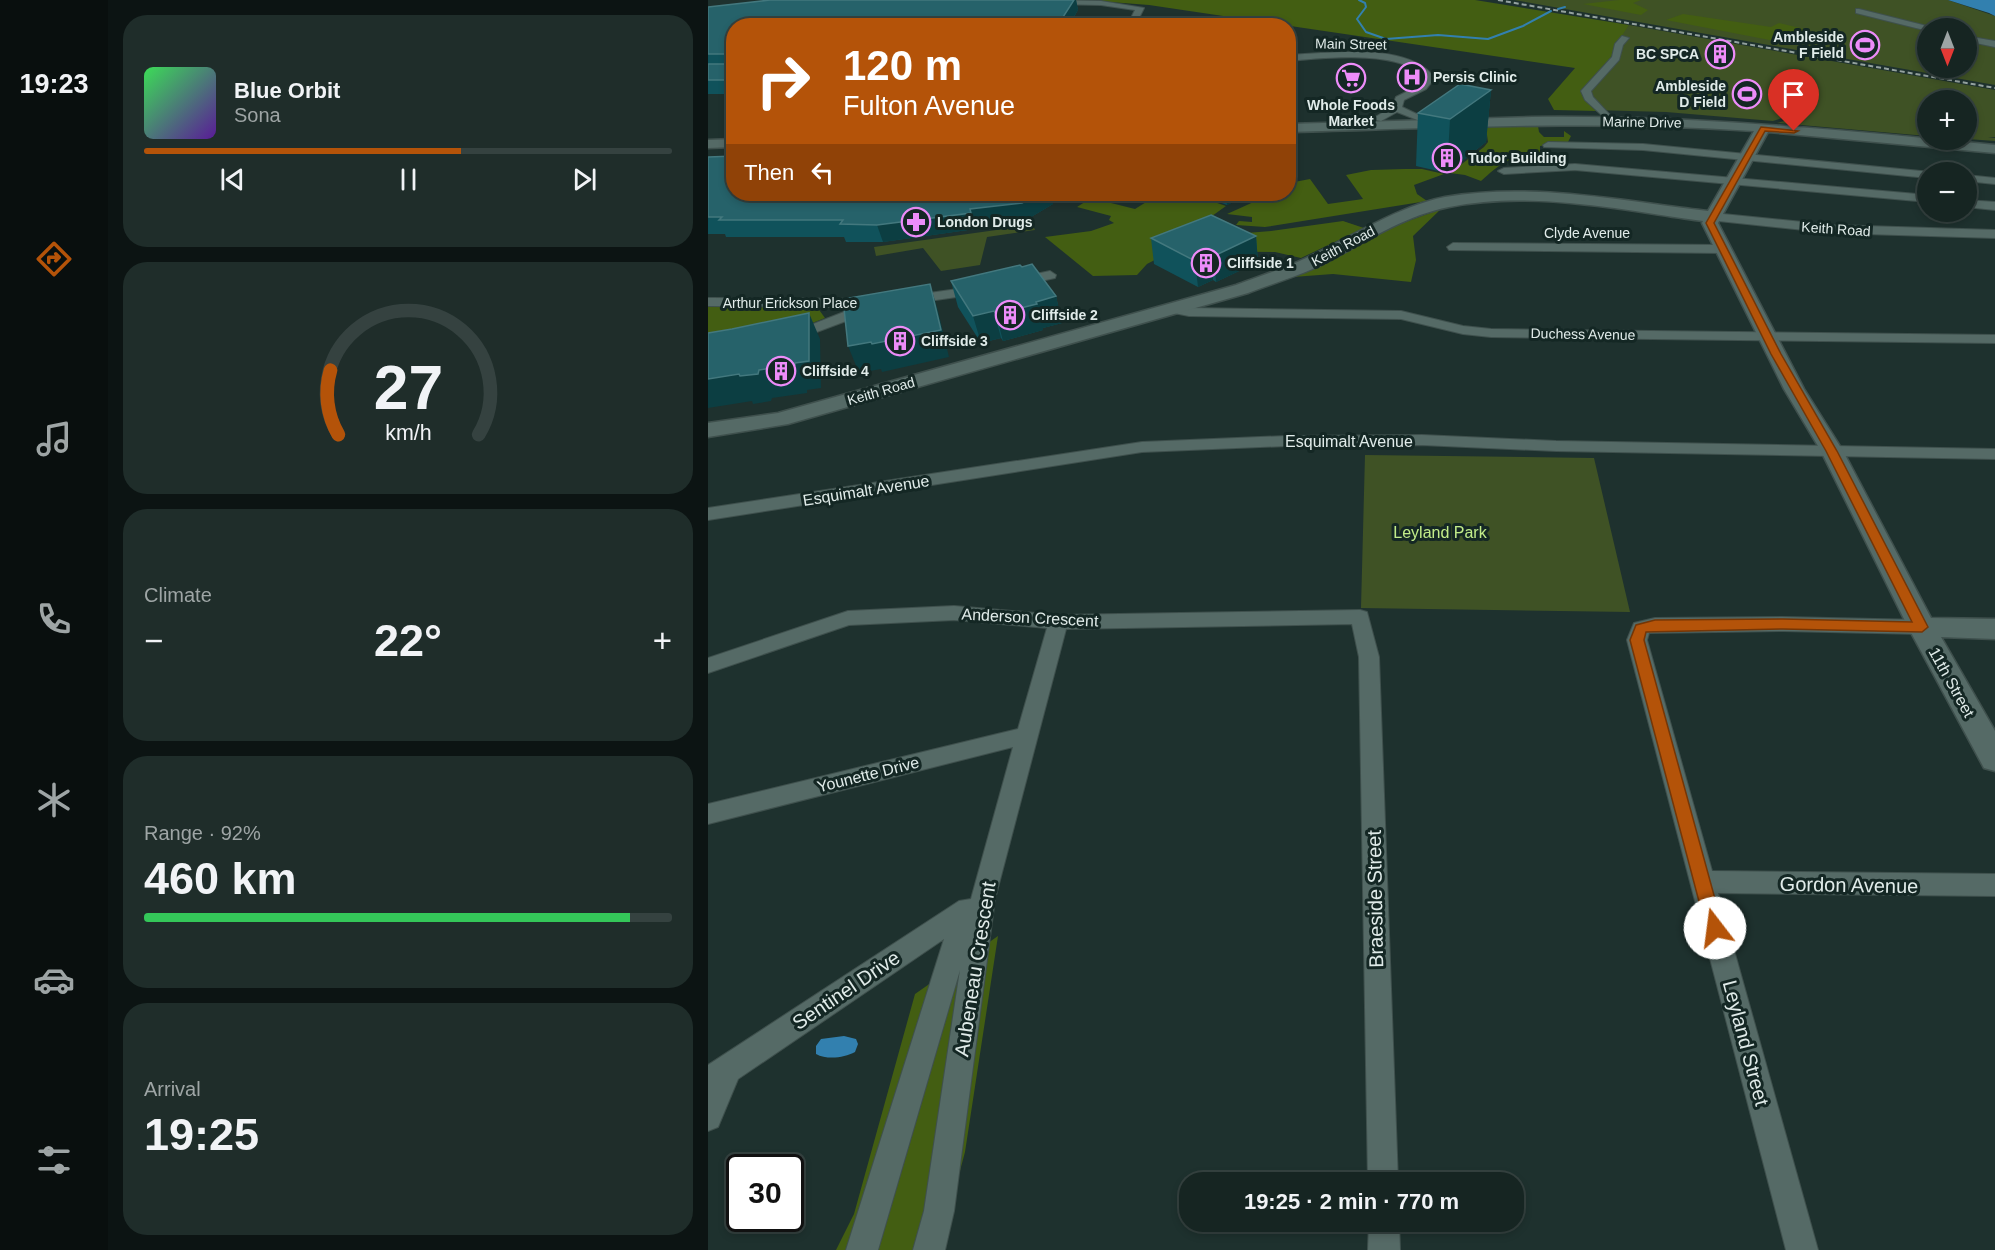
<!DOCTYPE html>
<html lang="en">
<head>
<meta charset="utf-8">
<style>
	body { margin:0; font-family:Helvetica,sans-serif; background:#1f2d2a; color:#f1f3f6; height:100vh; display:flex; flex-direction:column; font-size:22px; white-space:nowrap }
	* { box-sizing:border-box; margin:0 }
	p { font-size:20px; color:#9ea5a5 }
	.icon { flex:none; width:33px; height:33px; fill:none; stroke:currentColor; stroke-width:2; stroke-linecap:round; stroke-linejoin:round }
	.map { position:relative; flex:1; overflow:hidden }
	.side { display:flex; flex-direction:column; gap:15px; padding:15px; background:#0c1413; width:600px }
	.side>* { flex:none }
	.top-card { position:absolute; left:18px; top:18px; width:570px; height:183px; border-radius:24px; box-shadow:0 3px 9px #0003,0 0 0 2px #354240; background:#b45309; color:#fff; overflow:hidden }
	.needle { width:39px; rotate:180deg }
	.fabs { position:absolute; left:1209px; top:18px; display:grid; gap:12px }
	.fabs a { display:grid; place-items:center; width:60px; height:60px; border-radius:50%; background:#162522; box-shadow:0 3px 9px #0003,0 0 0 2px #354240; font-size:30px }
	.speed { position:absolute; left:18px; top:1154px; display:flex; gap:12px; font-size:30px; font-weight:700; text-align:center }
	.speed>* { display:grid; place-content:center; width:78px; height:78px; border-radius:50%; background:#162522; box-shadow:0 3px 9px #0003,0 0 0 2px #354240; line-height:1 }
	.speed .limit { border:3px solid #111; border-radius:9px; background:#fff; color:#111 }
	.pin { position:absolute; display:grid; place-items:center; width:51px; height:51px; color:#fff; margin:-62px -26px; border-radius:50% 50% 50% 0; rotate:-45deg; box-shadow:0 0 6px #0007 }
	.pin .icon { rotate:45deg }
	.me { position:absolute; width:66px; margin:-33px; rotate:345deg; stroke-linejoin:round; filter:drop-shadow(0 0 4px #0008) }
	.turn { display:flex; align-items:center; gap:21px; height:126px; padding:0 18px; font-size:27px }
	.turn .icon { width:78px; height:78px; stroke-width:2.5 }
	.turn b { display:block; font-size:42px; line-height:51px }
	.then { display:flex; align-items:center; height:57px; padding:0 18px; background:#0003; gap:12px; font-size:22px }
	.big { font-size:45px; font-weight:800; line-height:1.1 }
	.side .card { flex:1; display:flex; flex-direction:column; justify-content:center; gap:9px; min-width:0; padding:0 21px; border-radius:24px; background:#1f2d2a }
	.side .dial { align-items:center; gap:0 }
	.dial svg { height:156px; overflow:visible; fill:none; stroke:#354240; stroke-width:7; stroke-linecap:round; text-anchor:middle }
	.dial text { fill:#f1f3f6; stroke:none }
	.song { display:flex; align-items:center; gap:18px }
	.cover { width:72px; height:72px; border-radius:9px; background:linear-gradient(135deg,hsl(130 70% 55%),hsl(270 70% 35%)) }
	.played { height:6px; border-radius:3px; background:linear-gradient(90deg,#b45309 60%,#354240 60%) }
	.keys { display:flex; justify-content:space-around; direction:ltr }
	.heat { display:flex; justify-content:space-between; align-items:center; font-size:33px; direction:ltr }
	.charge { height:9px; border-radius:4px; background:linear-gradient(90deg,#34c759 92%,#354240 0) }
	.trip { position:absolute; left:471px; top:1172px; width:345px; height:60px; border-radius:24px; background:#162522; box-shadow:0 3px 9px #0003,0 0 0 2px #354240; font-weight:800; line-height:60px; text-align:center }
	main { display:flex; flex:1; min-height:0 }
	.tab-bar { display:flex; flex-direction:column; width:108px; justify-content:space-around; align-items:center; background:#090f0e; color:#9ea5a5 }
	.tab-bar .icon { width:42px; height:42px }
	.tab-bar .current { color:#b45309 }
	.tab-bar b { font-size:27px; color:#f1f3f6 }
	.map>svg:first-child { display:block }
</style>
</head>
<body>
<main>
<nav class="tab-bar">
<b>19:23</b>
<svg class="icon current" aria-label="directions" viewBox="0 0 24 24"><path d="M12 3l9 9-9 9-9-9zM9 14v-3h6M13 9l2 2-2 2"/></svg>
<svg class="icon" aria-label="music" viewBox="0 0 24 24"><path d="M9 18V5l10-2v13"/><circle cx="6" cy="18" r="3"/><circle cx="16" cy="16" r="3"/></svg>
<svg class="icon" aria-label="phone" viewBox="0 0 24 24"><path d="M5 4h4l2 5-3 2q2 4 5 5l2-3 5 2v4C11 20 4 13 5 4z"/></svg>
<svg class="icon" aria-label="climate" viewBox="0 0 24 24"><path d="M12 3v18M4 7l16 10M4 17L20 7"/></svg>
<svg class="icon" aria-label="car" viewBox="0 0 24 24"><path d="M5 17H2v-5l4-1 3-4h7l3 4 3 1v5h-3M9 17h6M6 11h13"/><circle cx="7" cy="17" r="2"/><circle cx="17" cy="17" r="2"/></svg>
<svg class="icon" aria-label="filters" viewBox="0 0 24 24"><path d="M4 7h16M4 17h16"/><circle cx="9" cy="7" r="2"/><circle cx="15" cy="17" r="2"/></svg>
</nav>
<section class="side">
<div class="card">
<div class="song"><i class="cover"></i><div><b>Blue Orbit</b><p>Sona</p></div></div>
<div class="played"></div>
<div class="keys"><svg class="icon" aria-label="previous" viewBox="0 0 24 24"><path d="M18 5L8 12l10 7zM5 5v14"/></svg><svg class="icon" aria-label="pause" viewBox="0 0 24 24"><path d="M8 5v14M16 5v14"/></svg><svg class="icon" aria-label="next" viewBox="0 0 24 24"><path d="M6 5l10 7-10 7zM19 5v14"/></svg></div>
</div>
<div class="card dial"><svg viewBox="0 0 100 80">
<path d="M14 69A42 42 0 1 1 86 69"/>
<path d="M14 69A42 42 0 0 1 10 36" stroke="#b45309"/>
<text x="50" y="56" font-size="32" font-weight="700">27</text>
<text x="50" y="72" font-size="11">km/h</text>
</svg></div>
<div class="card"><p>Climate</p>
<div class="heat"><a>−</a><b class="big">22°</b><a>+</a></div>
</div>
<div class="card"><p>Range · 92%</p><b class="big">460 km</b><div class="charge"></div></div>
<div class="card"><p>Arrival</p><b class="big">19:25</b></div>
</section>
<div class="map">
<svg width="1287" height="1250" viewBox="0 0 1287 1250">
	<rect width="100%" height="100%" fill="#1e312e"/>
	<path fill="#3f5225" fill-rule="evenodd" d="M806,0H1240L1287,16V85ZM1220,28H1258V68H1220Z
		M921,25L1287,90V137H1280L1287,138V141L1259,139L1258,100H1220L1219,136L1069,123L1083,119L1077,117L1065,121L958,112L848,109Z
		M325,225L327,230L279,237L272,265L233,271L215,248L168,256L166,247Z
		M657,455L886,458L922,612L653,608Z"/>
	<path fill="#435e12" d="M376,0H767L921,25L907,46L905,56L873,91L876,98L889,111L846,110L840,99L867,68L441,5Z
		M911,0H933L925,3L940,10L933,15L875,4Z
		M975,14L1063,27L1071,23L1096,29L1083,41L1077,43L958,20Z
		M793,125L830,126L831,132L836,137H856V131L863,136L860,142L832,146V152C802,158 796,160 773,181L757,175L742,173L776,147L780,142L778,128Z
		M697,169H714L736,174L706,185L709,194L719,201L557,227L528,225L531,221L544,222V217L519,214L550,200L557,194H580L581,183L602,179L620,204L655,199L638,175L663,170Z
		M451,194H483L518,206L504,216L526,234L563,231L635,221L656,228L593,258L567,252L464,251L439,264L429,275L385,276L337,237L383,231L406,223L401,220L403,216L369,207L383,198L427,209Z
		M733,209L705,236L708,260L703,282L625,274L585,277L670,232Z
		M0,305L109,307L117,318L69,337L0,351Z
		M290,936L257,1152L231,1250H128L146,1214L207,994Z"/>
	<path fill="#3280af" d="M1240,0H1287V16L1281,13Z
		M136,1036L148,1039L150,1044L147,1052C136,1058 119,1060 108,1054V1046L113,1039Z"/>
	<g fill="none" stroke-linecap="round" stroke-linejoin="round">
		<path stroke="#3280af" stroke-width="2" d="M651,0L657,3L658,7L649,19L658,32L678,39L730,35L780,39L815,26L843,11
			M850,9L857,7"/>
		<g stroke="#3f504d" stroke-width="2">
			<path id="street" d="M343,0L393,1L436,8L427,26H419L427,10L393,5L344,4L340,2Z
				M1151,9L1223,27L1224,28H1220V31L1148,13V9Z
				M914,36L921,38L915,45L911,60L883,91L885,97L902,115L897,118L877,100L873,91L904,57L907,44Z
				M1258,36L1287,41V47L1258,41Z
				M613,53C648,52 703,47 727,78L718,89L696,100L694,107L717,118L712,121L689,112L673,121L664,119L684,107L688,97L712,85L717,78C693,49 615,58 580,61V55Z
				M840,142L935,144L1223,172H1220V178L935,150L836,147L835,145Z
				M867,164L1220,195V202L867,170L796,174L790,171L796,168Z
				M1258,175L1287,178V184L1258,181Z
				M1258,200L1287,202V210L1258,207Z
				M1005,213L1125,225L1287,230V238L1125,233L1001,220L999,217Z
				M745,243L1014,245L1020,249L1014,253L741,250L739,247Z
				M342,271L348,275L347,278L309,286L302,282L304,279Z
				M271,286L278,290L276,293L200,304L193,300L200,296Z
				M0,298L161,299L168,303L166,306L156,307L146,318L82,342L77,341L75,338L77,335L136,312L141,307L0,306Z
				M466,305L481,308L693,311L755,326L783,329L1287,335V343L783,337L755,334L693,319L481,316L461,312L459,309Z
				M714,435L848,441L1287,449V459L848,451L714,445L579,446L434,452L0,520V508L434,442L579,436Z
				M246,606L350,615L652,610L659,612L671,657L690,1182H660L651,657L644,624L358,629L287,899L246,1211L237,1250H205L216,1211L252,970L170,1250H138L236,939L30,1079L10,1127L0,1131V1065L251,901L263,899L305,747L0,824V804L310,729L339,628L246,620L141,625L0,673V658L140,611Z
				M1075,617L1214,620L1221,622L1224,627L1221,632L1214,634L1075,631L941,633L939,640L1004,871L1287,874V896L1010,893L1110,1250H1078L919,640L926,623L947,618Z
				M661,1221H691L692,1250H660Z"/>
		</g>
		<g stroke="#3f504d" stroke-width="3">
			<path id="secondary" d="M824,117C980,115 1135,130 1287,145V153L1060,132L1010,223L1096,389L1135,451L1223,618L1287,619V639L1233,637L1287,731V771L1276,768L1200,627L1113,451L1076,389L994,223L995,221C913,210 824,190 741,207C694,216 651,246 609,267C587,277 563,284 540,293L80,424L0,437V423L70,413L528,285C550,277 574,269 596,259C640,239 690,206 737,197C824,182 914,201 1000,211L1046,131C891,120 736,128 580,132V124Z
				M26,139V147L0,148V140Z"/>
		</g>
		<use href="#street" fill="#556a66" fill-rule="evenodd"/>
		<use href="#secondary" fill="#556a66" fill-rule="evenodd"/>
		<path stroke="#94a29f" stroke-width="2" stroke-dasharray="5 3" stroke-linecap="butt" d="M790,0L1287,88"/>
	</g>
	<path fill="#10525b" d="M62,0H368L370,10L366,17H412L413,26H26V94H0V7Z
		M783,90L778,142L739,173L708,166L710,113Z
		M0,157L26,194H343L345,204L318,220L267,226V229L175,242H138L136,237H18L17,234H0Z
		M489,194H542L519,205Z
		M548,236L550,262L508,282L505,280L490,287L446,264L443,238Z
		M314,267L348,296L354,323L335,328V330L295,341L293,338L273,343L250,307L243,281Z"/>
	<path fill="#0c3e42" d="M366,0H368L370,10L360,26L355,17Z
		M412,17L413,26H407Z
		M783,90L778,142L739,173L742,119Z
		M331,194H343L345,204L318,220L267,226L262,209Z
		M518,194H542L519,205Z
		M263,213L267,229L175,242L169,225Z
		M548,236L550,262L508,282L506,256Z
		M503,255L505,280L490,287L487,261Z
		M222,284L230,311L241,357L174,372L173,369L151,373L140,346L163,342Z
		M348,296L354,323L335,328V330L295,341L288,314Z
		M286,311L293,338L273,343L265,316Z
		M101,313L112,339L113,388L99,390V393L64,398L63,401L45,404L44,401L0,408V379L51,370Z"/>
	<path fill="#26626a" stroke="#43787e" stroke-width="1.5" d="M62,0H366L355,17H412L407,26H26V80H0V64H22L23,56L21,54H0V7Z
		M752,84L783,90L742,119L710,113Z
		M26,156V194H331L314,203L262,209L263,213L169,225L132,224L135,220H11L14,217H0V157Z
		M503,215L548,236L506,256L503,255L487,261L443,238Z
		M324,264L348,296L328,302L329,304L288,314L286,311L265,316L243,281L312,265L314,267Z
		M222,284L233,330L164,344L163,342L140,346L135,299Z
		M101,313V361L87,363V365L51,370L50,374L32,376L31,374L0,379V333L24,329Z"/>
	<path fill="#b45309" stroke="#753606" stroke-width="1.5" d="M1053,127L1090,131L1086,133L1057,131L1006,223L1073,354L1129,451L1220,627L1214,632L1075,629L938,632L936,640L1015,928L1013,934L1007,936L1000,934L998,928L922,640L928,625L947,620L1075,619L1204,622L1118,451L1063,354L998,223Z"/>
	<defs>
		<g id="stadium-ring" transform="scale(1.5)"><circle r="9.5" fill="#142724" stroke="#ed8cf9" stroke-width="1.5"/><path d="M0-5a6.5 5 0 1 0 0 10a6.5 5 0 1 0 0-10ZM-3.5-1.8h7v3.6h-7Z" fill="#ed8cf9"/></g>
		<g id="building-ring" transform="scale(1.5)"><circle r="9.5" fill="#142724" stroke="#ed8cf9" stroke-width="1.5"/><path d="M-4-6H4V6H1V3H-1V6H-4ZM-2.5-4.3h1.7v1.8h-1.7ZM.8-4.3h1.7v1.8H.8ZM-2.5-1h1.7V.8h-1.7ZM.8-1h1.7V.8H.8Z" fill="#ed8cf9"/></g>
		<g id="hospital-ring" transform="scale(1.5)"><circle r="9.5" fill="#142724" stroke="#ed8cf9" stroke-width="1.5"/><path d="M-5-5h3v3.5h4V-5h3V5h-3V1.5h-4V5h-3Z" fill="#ed8cf9"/></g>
		<g id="supermarket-ring" transform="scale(1.5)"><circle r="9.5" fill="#142724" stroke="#ed8cf9" stroke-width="1.5"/><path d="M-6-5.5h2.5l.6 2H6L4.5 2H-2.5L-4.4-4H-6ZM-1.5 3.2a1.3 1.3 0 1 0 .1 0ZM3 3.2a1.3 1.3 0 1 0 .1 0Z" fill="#ed8cf9"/></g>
		<g id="pharmacy-ring" transform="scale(1.5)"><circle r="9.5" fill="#142724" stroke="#ed8cf9" stroke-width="1.5"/><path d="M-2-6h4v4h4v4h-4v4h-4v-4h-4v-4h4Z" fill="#ed8cf9"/></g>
	</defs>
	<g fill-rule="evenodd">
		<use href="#stadium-ring" x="1157" y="45"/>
		<use href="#building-ring" x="1012" y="54"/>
		<use href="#hospital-ring" x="704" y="77"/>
		<use href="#supermarket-ring" x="643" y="78"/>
		<use href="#stadium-ring" x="1039" y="94"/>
		<use href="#building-ring" x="739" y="158"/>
		<use href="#pharmacy-ring" x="208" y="222"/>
		<use href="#building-ring" x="498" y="263"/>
		<use href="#building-ring" x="302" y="315"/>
		<use href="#building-ring" x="192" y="341"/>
		<use href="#building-ring" x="73" y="371"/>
	</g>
	<g text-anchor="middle" stroke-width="6" stroke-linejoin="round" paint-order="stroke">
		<g font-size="14" font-weight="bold" fill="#e0ebe9" stroke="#142724" text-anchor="start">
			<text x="1136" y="42" text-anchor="end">Ambleside<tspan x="1136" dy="16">F Field</tspan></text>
			<text x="991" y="59" text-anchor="end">BC SPCA</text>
			<text x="725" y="82">Persis Clinic</text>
			<text x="1018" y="91" text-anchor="end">Ambleside<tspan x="1018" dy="16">D Field</tspan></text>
			<text x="643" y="110" text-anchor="middle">Whole Foods<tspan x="643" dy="16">Market</tspan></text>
			<text x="760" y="163">Tudor Building</text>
			<text x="229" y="227">London Drugs</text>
			<text x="519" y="268">Cliffside 1</text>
			<text x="323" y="320">Cliffside 2</text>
			<text x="213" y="346">Cliffside 3</text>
			<text x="94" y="376">Cliffside 4</text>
		</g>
		<g font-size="14" fill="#e0ebe9" stroke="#142724">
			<text transform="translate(643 44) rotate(1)" y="5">Main Street</text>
			<text transform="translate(934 122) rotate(1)" y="5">Marine Drive</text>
			<text transform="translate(1128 229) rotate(4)" y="5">Keith Road</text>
			<text x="879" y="238">Clyde Avenue</text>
			<text transform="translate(635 246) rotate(-28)" y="5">Keith Road</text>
			<text x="82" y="308">Arthur Erickson Place</text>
			<text transform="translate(875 334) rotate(1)" y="5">Duchess Avenue</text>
			<text transform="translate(173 391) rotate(-16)" y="5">Keith Road</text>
		</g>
		<g font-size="16" fill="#e0ebe9" stroke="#142724">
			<text x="641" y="447">Esquimalt Avenue</text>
			<text transform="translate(158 490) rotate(-9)" y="6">Esquimalt Avenue</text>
			<text transform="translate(322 617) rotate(3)" y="6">Anderson Crescent</text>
			<text transform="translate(1244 682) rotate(61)" y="6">11th Street</text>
			<text transform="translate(160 774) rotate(-14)" y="6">Younette Drive</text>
		</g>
		<g font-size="16" fill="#c2ec89" stroke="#142724">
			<text x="732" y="538">Leyland Park</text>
		</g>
		<g font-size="20" fill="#e0ebe9" stroke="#142724">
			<text transform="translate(1141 885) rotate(1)" y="7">Gordon Avenue</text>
			<text transform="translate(667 899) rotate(-91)" y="7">Braeside Street</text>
			<text transform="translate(267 969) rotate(-81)" y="7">Aubeneau Crescent</text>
			<text transform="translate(138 990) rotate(-34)" y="7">Sentinel Drive</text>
			<text transform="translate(1038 1043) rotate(75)" y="7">Leyland Street</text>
		</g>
	</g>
</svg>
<div class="fabs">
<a><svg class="needle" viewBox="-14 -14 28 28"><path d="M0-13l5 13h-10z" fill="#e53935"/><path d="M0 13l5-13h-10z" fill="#9ea5a5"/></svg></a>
<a>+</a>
<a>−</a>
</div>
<div class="speed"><div class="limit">30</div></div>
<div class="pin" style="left:1086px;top:131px;background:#d93025"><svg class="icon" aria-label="arrive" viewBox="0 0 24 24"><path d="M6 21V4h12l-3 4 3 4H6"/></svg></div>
<svg class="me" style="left:1007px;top:928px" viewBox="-20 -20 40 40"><circle r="19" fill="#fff"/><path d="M0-13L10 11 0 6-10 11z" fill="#b45309"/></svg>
<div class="trip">19:25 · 2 min · 770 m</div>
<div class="top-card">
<div class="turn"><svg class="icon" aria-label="right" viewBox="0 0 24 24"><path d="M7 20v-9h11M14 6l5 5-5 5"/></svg><div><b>120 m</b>Fulton Avenue</div></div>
<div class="then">Then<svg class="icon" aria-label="left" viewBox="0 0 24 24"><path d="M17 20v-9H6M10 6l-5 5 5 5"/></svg></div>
</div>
</div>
</main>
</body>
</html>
